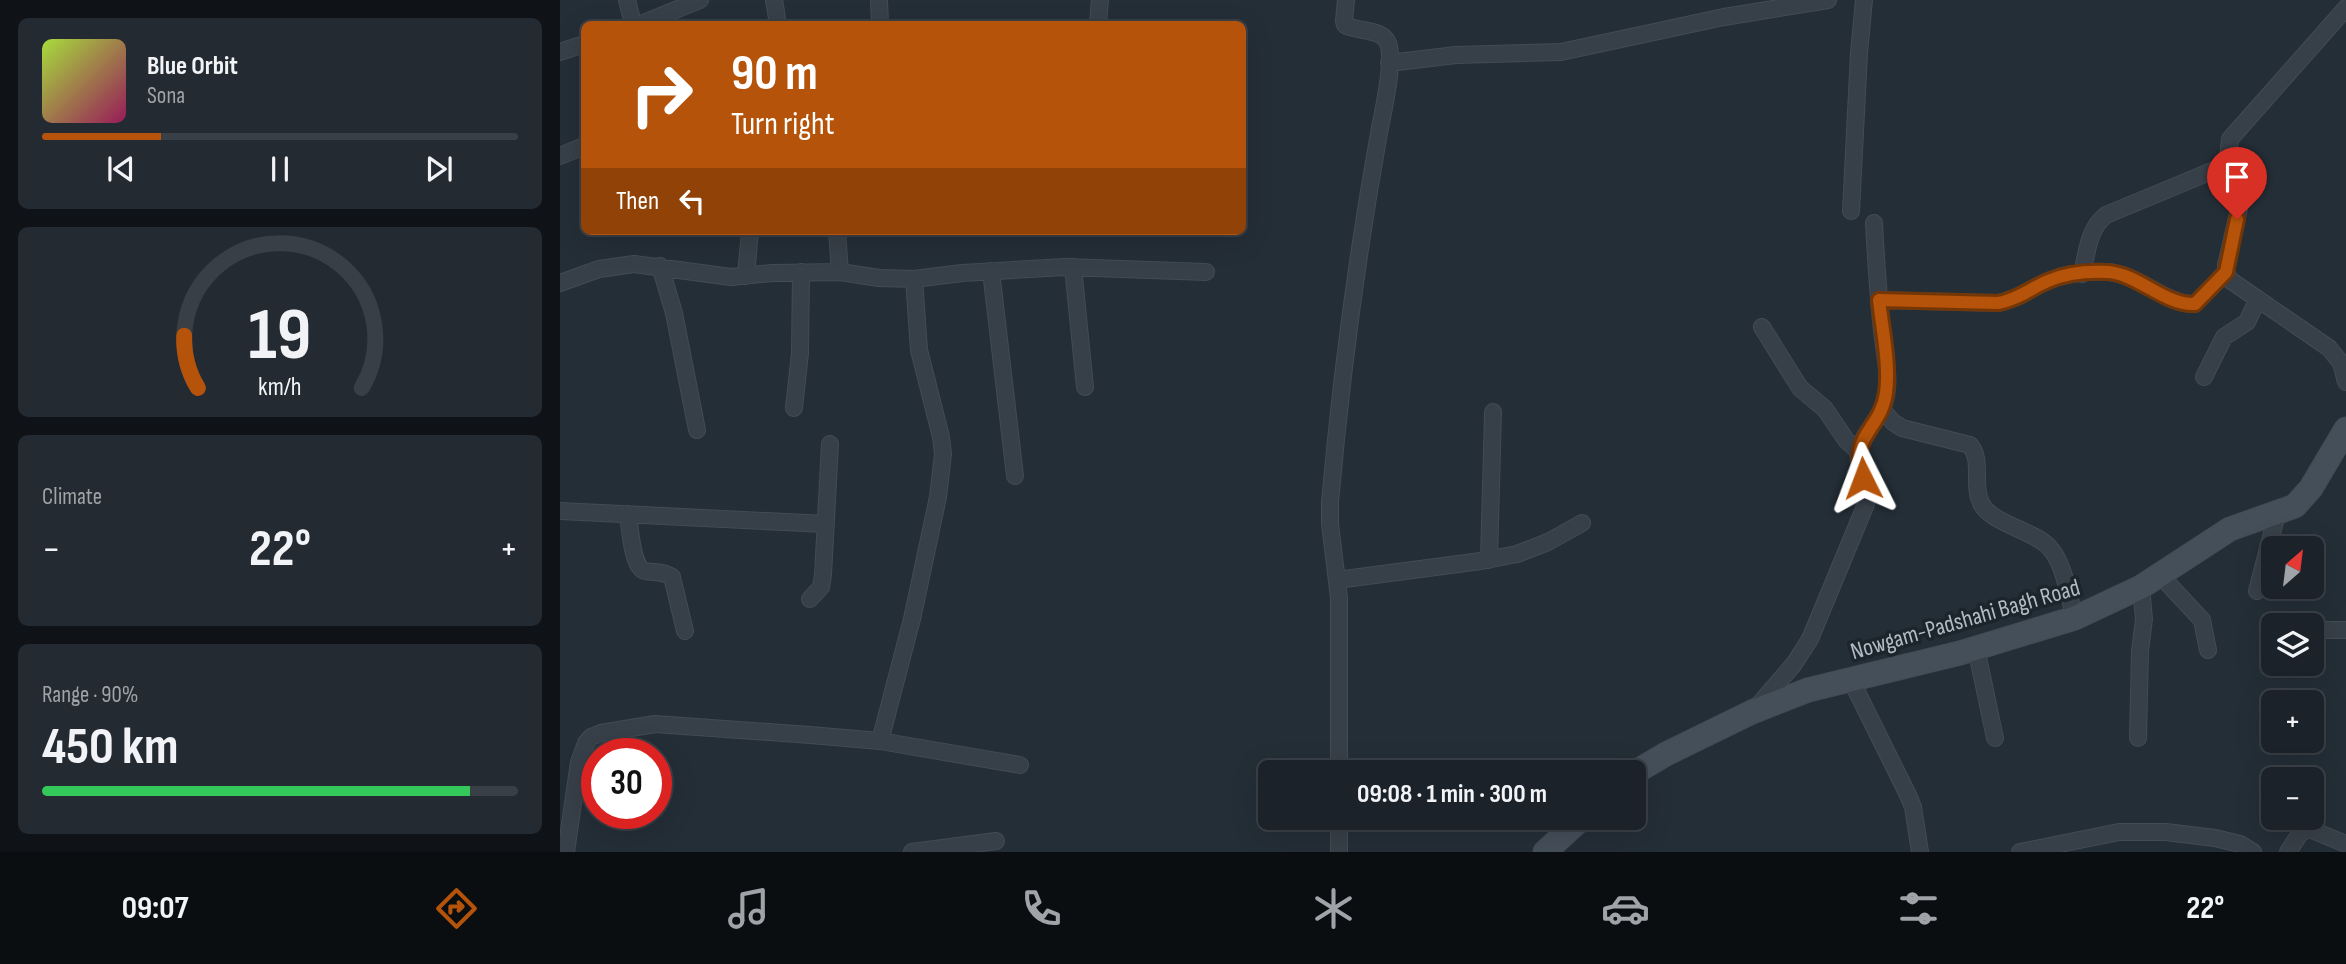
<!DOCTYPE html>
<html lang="en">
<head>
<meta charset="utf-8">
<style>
	body { margin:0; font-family:"Sofia Sans Condensed",sans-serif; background:#242a31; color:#f1f3f6; height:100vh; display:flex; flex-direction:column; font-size:26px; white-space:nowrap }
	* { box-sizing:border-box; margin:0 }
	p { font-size:23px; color:#a0a4a8 }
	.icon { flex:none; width:38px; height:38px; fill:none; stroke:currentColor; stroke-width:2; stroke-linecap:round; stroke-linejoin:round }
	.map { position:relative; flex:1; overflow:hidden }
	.sheet { display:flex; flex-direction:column; gap:18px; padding:18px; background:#0f1317; width:560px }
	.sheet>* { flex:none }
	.banner { position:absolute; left:21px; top:21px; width:665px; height:214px; border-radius:10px; box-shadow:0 7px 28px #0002,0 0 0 2px #393f46; background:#b45309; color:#fff; overflow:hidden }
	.needle { width:46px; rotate:28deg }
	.controls { position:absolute; left:1701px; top:536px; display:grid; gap:14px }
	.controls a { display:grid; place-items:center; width:63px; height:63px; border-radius:10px; background:#1b2229; box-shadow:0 7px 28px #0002,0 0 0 2px #393f46; font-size:35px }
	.speed { position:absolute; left:21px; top:738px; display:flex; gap:14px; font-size:35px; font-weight:700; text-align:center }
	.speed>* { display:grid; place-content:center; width:91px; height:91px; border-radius:50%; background:#1b2229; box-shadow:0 7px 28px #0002,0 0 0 2px #393f46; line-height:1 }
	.speed .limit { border:10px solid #d22; background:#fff; color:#111 }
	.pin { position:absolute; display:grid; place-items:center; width:60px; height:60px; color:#fff; margin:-72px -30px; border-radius:50% 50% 50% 0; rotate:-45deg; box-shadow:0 0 7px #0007 }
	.pin .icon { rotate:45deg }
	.me { position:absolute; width:77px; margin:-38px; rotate:357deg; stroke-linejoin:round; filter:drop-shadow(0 0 5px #0008) }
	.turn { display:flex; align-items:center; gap:24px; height:147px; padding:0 35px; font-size:32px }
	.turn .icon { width:91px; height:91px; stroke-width:2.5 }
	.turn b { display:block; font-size:49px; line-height:60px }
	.then { display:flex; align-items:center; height:66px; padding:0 35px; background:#0003; gap:14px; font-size:26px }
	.big { font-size:52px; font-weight:700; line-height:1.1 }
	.sheet .widget { flex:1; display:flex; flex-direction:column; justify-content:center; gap:10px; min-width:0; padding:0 24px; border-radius:10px; background:#242a31 }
	.sheet .dial { align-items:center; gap:0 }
	.dial svg { height:182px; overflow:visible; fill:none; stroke:#393f46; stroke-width:7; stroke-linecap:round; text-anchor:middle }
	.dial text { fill:#f1f3f6; stroke:none }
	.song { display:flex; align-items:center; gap:21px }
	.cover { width:84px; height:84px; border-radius:10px; background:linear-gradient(135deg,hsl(80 70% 55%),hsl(330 70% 35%)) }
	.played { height:7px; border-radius:4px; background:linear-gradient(90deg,#b45309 25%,#393f46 25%) }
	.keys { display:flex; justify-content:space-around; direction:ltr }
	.heat { display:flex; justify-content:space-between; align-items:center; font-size:38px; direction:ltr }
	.charge { height:10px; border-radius:5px; background:linear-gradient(90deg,#34c759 90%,#393f46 0) }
	.trip { position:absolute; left:698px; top:760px; width:388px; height:70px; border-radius:10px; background:#1b2229; box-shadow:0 7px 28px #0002,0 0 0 2px #393f46; font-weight:700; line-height:70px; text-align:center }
	.tab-bar { display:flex; height:112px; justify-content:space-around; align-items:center; background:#0b0e10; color:#a0a4a8 }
	.tab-bar .icon { width:49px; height:49px }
	.tab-bar .active { color:#b45309 }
	.tab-bar b { font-size:32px; color:#f1f3f6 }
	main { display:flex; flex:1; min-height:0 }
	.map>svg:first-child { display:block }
</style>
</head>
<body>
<main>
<section class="sheet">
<div class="widget">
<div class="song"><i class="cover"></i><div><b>Blue Orbit</b><p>Sona</p></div></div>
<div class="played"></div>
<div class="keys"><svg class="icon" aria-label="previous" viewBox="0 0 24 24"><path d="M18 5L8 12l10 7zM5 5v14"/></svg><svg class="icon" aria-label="pause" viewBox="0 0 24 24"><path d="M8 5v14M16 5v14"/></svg><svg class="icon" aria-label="next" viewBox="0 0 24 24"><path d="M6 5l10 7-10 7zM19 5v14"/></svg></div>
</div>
<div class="widget dial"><svg viewBox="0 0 100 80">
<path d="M14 69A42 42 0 1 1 86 69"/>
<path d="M14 69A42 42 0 0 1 8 46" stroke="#b45309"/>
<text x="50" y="56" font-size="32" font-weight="700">19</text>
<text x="50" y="72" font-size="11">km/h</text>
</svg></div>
<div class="widget"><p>Climate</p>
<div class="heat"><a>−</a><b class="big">22°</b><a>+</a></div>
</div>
<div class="widget"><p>Range · 90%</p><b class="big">450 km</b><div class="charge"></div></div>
</section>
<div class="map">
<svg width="1786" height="852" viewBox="0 0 1786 852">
	<rect width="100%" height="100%" fill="#242e37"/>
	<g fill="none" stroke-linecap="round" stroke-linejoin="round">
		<g stroke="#434b54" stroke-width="18">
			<path id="street" d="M67,0L73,24
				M214,0L218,24
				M319,0L320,24
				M1786,8L1670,139L1668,157L1682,196L1666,265V272L1670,280L1769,348L1781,363L1786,382
				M81,24L140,0
				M538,24L540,0
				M0,52L24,44
				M829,63L896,55L1001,52L1164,17L1268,0
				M0,156L24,146
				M1291,211L1299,53L1304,0
				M277,231L280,272
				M100,266L114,313L137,430
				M513,267L525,387
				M431,271L455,476
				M1522,274C1527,253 1528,229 1546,215L1671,163
				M186,276L190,231
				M0,283L39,269L74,264L171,277L212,273L280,272L319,278L354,279L402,273L505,267L646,272
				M1319,300L1438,303C1457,300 1471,288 1488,281C1506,273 1529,271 1548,272C1578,274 1606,305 1635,304L1666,272
				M1202,327L1240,388L1265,409L1286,440L1299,452
				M1644,377L1664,337L1687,322L1698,299
				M234,408L240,353L241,272
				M1322,410L1333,422L1342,428L1410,445C1423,460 1412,485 1421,503C1430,523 1473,530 1489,547C1505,564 1508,596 1515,618
				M0,511L266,524
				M68,514C70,527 72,568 85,571C95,573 103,571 112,577L125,631
				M929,560L933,412
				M1600,575L1642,620L1648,650
				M777,580L921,561L957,554L988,542L1022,523
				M1697,591L1717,514
				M250,599L261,587L263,575L270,444
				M1752,638L1760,630H1786
				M1416,648L1435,738
				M1291,680L1348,795L1353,807L1360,852
				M1196,708L1234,664L1250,639L1306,504C1309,486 1296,470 1299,452C1302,433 1321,419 1325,400C1331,378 1324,352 1322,331C1318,295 1316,259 1314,223
				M1578,738L1580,651L1584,619L1581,587
				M320,741L352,619L378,497L383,454L381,437L359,350L354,279
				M779,772V598L770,524V502C781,378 797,255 819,133C823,112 835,61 828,43C822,28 797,32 785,25L784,21L786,0
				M6,852L19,762L26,743L31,737L41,733L95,724L250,735L320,741L460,765
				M352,852L436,841
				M779,852V817
				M1460,852L1559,832H1606L1655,838L1680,844L1693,852
				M1728,852L1739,835L1747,828L1786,844"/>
		</g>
		<g stroke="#434b54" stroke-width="25">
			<path id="secondary" d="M1074,773L1106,754L1192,712L1248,690L1400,653L1515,618L1581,587L1670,529L1735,506L1751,488L1786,429
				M985,852L1023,817"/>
		</g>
		<use href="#street" stroke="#373f48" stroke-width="16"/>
		<use href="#secondary" stroke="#454f5a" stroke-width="23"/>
	</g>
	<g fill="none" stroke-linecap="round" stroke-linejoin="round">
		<g stroke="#753606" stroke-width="18">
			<path id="route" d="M1303,478C1289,434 1321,430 1326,393C1330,365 1322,328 1319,300L1438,303C1457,300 1471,288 1488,281C1506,273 1529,271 1548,272C1578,274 1606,306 1635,304L1666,272L1677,219"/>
		</g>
		<use href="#route" stroke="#b45309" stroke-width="12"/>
	</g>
	<g text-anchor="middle" stroke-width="7" stroke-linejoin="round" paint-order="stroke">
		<g font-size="24" fill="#b2bac4" stroke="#1c242c">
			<text transform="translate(1405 619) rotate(-16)" y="8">Nowgam-Padshahi Bagh Road</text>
		</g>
	</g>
</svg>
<div class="controls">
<a><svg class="needle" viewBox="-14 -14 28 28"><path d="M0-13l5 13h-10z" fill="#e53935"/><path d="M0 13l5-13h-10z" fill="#a0a4a8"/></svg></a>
<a><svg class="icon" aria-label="layers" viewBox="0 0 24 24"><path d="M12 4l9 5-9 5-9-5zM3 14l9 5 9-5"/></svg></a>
<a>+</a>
<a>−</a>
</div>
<div class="speed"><div class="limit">30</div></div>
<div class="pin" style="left:1677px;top:219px;background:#d93025"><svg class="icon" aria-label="arrive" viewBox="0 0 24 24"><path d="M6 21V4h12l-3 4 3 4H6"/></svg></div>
<svg class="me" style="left:1303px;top:478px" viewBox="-20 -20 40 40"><path d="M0-17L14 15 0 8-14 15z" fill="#b45309" stroke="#fff" stroke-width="4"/></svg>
<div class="trip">09:08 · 1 min · 300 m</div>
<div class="banner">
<div class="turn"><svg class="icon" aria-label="right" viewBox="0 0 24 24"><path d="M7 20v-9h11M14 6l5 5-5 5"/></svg><div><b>90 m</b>Turn right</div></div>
<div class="then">Then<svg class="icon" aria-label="left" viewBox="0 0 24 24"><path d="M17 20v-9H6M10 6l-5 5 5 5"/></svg></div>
</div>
</div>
</main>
<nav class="tab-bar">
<b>09:07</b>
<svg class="icon active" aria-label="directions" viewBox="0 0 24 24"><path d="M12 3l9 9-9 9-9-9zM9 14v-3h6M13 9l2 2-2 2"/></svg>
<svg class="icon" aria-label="music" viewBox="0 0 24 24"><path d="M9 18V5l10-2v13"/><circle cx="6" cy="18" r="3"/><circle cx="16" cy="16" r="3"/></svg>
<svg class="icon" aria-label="phone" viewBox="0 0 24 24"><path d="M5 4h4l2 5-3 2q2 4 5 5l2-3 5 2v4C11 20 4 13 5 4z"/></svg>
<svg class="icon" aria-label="climate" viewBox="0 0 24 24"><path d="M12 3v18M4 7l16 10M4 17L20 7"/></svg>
<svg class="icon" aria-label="car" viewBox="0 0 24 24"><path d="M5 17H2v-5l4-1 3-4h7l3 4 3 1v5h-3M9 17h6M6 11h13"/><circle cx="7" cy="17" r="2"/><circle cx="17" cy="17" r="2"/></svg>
<svg class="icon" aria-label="filters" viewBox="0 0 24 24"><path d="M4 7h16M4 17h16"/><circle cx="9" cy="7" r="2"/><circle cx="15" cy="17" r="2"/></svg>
<b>22°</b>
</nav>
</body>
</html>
